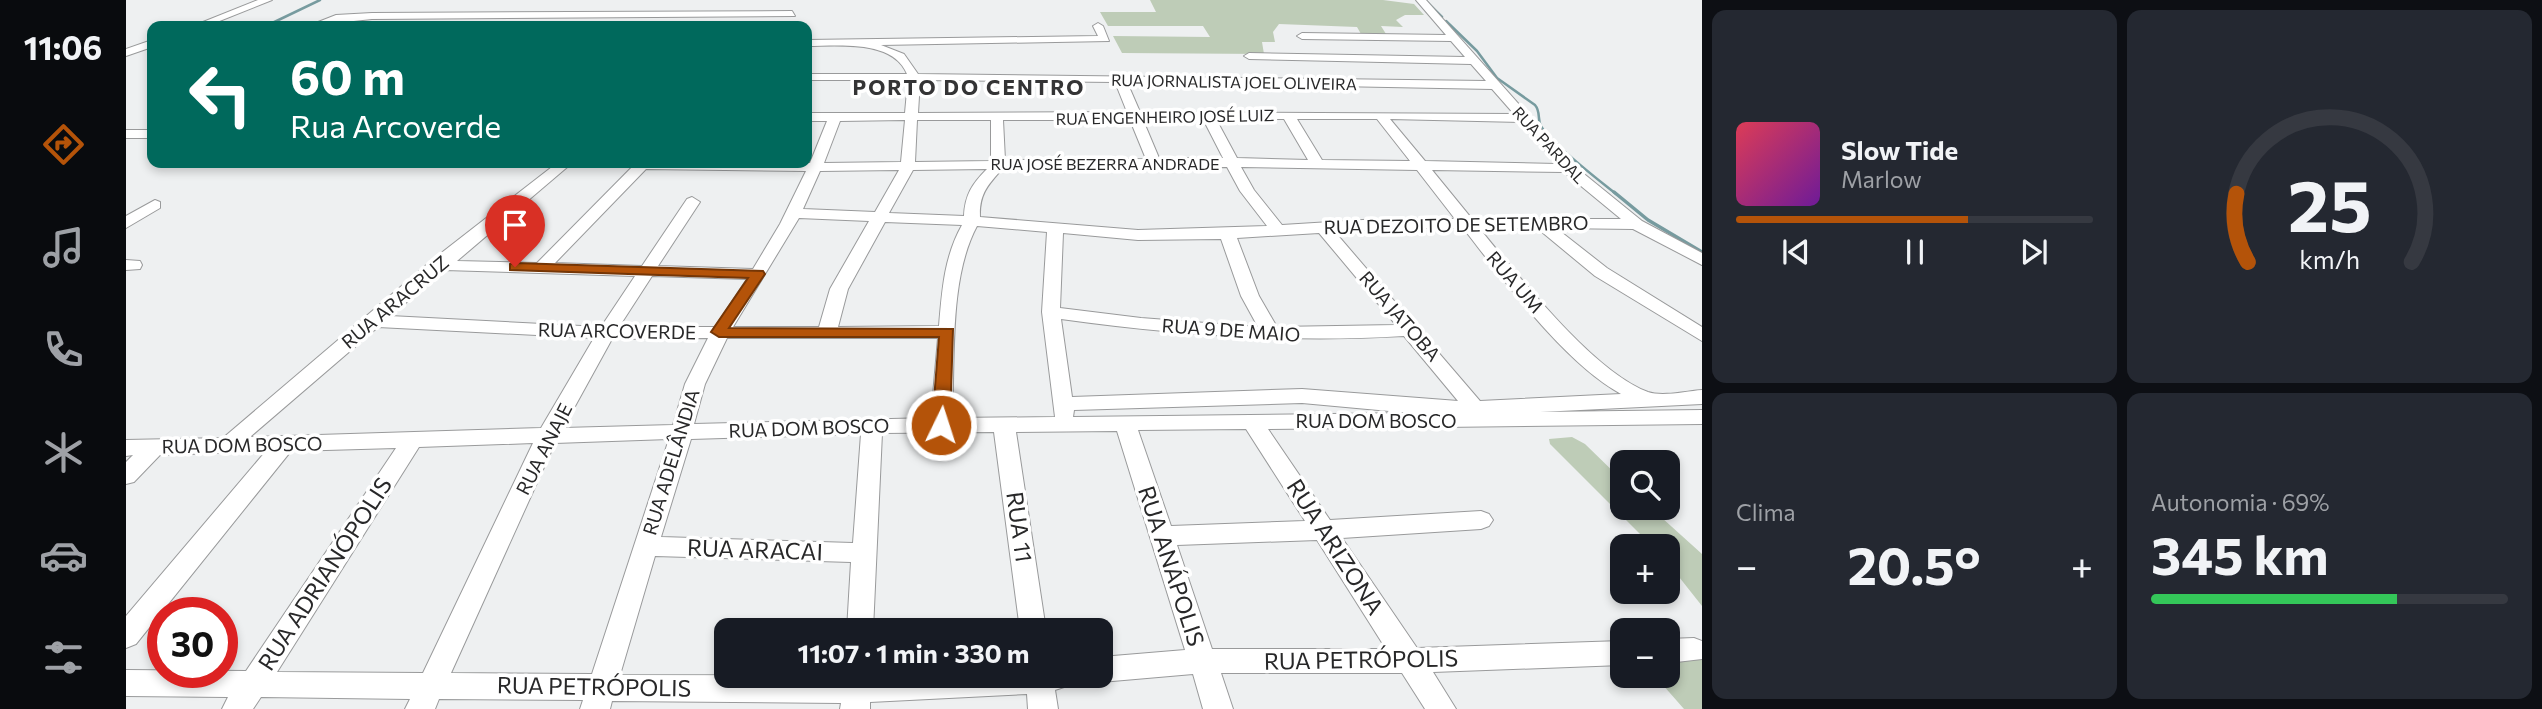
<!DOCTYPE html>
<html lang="pt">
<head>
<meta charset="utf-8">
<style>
	body { margin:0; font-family:Commissioner,sans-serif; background:#242831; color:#f1f3f6; height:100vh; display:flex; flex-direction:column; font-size:26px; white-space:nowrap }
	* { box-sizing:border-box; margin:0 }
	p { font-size:23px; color:#9ea1a6 }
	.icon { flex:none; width:38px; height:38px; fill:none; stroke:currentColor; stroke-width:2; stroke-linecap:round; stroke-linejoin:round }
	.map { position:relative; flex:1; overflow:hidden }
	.details { display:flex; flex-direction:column; gap:10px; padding:10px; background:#0d0f14; width:840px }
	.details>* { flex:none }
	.banner { position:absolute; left:21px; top:21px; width:665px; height:147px; border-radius:14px; box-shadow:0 4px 10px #0003; background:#00695c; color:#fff; overflow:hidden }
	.controls { position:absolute; left:1484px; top:450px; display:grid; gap:14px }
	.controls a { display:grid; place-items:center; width:70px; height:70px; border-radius:14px; background:#171b24; box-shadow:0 4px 10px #0003; font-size:35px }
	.speed { position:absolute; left:21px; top:597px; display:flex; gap:14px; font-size:35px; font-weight:700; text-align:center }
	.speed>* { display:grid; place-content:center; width:91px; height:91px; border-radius:50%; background:#171b24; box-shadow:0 4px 10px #0003; line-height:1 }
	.speed .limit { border:10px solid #d22; background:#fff; color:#111 }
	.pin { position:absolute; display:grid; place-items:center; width:60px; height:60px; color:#fff; margin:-72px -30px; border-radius:50% 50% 50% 0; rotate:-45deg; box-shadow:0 0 7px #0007 }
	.pin .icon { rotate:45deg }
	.me { position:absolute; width:77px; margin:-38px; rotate:4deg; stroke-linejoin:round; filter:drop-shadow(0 0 5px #0008) }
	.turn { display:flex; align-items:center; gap:24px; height:147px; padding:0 28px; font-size:32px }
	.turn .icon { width:91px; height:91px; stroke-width:2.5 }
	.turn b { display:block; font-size:49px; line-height:60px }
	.big { font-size:52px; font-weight:700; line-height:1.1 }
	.details .card { flex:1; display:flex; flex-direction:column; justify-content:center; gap:10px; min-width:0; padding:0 24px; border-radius:14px; background:#242831 }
	.details .dial { align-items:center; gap:0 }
	.dial svg { height:182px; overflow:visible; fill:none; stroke:#363941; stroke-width:7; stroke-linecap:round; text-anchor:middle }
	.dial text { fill:#f1f3f6; stroke:none }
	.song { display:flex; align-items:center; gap:21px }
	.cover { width:84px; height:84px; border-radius:10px; background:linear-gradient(135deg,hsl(350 70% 55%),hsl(280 70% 35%)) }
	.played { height:7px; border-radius:4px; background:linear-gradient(90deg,#b45309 65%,#363941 65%) }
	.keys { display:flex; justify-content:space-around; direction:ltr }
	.heat { display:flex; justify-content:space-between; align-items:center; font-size:38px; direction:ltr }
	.charge { height:10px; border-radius:5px; background:linear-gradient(90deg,#34c759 69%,#363941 0) }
	.details .tiles { flex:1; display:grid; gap:10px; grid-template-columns:repeat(2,1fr) }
	.trip { position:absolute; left:588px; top:618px; width:399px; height:70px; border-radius:14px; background:#171b24; box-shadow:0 4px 10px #0003; font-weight:700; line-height:70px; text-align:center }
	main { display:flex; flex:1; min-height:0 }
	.tab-bar { display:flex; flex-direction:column; width:126px; justify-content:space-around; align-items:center; background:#090b0e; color:#9ea1a6 }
	.tab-bar .icon { width:49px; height:49px }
	.tab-bar .active { color:#b45309 }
	.tab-bar b { font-size:32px; color:#f1f3f6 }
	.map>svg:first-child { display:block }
</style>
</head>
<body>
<main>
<nav class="tab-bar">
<b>11:06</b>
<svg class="icon active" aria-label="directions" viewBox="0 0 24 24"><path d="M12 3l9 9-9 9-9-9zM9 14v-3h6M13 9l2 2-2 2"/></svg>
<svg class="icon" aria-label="music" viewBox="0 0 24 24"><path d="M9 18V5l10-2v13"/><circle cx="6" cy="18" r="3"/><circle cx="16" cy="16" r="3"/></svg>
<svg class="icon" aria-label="phone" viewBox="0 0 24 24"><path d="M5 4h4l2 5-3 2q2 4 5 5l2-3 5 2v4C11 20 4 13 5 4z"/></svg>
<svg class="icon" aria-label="climate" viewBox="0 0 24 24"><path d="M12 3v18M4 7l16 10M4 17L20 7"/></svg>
<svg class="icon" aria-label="car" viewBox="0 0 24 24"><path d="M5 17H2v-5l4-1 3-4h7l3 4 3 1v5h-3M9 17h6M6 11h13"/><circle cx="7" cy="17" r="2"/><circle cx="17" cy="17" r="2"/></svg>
<svg class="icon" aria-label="filters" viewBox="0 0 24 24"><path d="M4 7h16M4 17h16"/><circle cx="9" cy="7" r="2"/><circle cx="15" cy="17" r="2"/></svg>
</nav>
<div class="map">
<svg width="1576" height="709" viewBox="0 0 1576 709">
	<rect width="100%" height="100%" fill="#eef0f1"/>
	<path fill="#beccb7" d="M1024,0H1257L1288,4L1298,15H1279L1270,20L1277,27L1255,26L1260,34H1235L1231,27L1153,24L1147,32L1149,42H1136L1138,54L996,53L987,36L1084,37L1077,26H982L974,12H1030Z
		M1446,437L1459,444L1496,480V508H1525L1576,554V606L1542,563V546H1526L1424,444L1423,439Z
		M1576,657V709H1558L1529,676H1542V662Z"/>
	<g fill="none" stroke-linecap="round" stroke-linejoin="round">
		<path stroke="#779b9f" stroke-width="2.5" d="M1299,0L1316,17
			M1320,21L1351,51L1371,78L1409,105C1415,112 1411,119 1415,126C1423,142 1474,181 1490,194
			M140,26L194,0"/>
		<path stroke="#779b9f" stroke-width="3.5" d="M1488,192L1522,220L1576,252"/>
		<g stroke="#999a9b" stroke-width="2">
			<path id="minor" d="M132,0H146L81,26H67Z
				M1290,0H1300L1447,165L1516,221L1576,253V265L1507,229L1430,228L1481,268L1576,327V341L1469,276L1411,228H1353C1392,275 1467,372 1522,392C1537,397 1561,391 1576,390V404L1414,412L1576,410V424L1142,429L1204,520L1355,511L1363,514L1367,520L1363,526L1355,529L1216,538L1291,648L1496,641V665L1307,672L1330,709H1299L1276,673H1095L1107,709H1077L1067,674L975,682L964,676H975V657L1059,650L991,431L890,432L920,630H894L868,432L756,433L747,630H721L725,562L529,556L494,675L948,676L944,685L929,690L932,709H902L901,694L744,702V709H714L715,703L486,701L484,709H454L457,700L313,699L309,709H279L284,699L135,697L127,709H96L102,697L0,696V670L120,671L270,448L165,451L10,644L0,648V616L140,451L34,455L8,482L0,484V462L7,455L0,456V440L97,438L305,261L431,163H446L331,261L411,263L510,163H684L701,121H681V113H779L782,80H681V74H781C767,39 711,46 681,46V40L972,36L967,26L972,23L977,26L983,41L755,45L778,54L792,74L1360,81L1345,64L1123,59L1118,56L1123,53L1339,57L1325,41L1176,39L1171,36L1176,33L1320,35ZM794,80L989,82L1001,112L792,113ZM1001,82L1366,89L1388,114L1014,112ZM1077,119L1097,158H1033L1017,120ZM1090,119H1158L1182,160L1111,158ZM1171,119H1251L1284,161L1196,160ZM1264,119L1395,122L1431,164L1299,161ZM779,120L775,162L698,163L714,121ZM791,120H865V161L789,162ZM877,120H1004L1020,159L879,160ZM1101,167L1114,191L1141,226L1012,230L854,217C853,194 862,185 876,169ZM1115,167L1291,170L1329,219L1269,218L1156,225L1128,190ZM520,169L680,171L654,224L627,269L532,266L574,202L566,197L561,199L516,266L429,263ZM861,169C846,184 839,195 838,216L763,213L787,170ZM773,170L749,212L677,209L694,171ZM1306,170L1438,172L1495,219H1346ZM673,218L743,221L704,289L693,327H607ZM759,222L836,225C818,257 816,291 813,326L712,327L722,289ZM851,226L921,232L916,312L929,417L826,418C829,359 823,278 851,226ZM1269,228H1337C1378,280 1438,363 1495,394L1354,401L1209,232ZM937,233L1012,240L1095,239L1115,296L1132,327L1015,318L934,308ZM1193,233L1270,325L1151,327L1133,296L1111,238ZM319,270L509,276L475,327L264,316ZM526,276L621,279L589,327H493ZM935,319C1049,335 1163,343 1278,336L1332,401L1176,389L946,397ZM252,327L468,338L415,428L124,437ZM582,338L559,384L547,425L437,428L486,339ZM601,338H812L805,418L568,424L579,384ZM1176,403L1285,413L947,417L948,410ZM1120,429L1179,521L1045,526L1012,430ZM735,434L727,543L535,537L565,439ZM543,439L466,674L325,673L429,443ZM407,443L297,673L151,672L293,447ZM1191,540L1260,649H1086L1051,545Z
				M666,11L669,16L246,19L182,26L210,15L246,13Z
				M26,40V47L0,56V49Z
				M0,130H26V138H0Z
				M29,200L34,202V208L0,228V216Z
				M0,260L14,261L16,265L14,269L0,270Z
				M1568,638L1576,641V659L1542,663V639Z"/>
		</g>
		<use href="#minor" fill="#fff" fill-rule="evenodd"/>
	</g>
	<path fill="#b45309" stroke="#753606" stroke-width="2" d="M389,263L637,271L639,274L603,328L827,329L824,425L815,431L806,425L813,337H593L585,332L622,278L384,270V264Z"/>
	<g text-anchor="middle" stroke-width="7" stroke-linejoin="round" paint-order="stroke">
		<g font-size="16" fill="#282829" stroke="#fff">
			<text transform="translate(1108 82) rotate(1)" y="6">RUA JORNALISTA JOEL OLIVEIRA</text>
			<text transform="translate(1039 117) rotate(-1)" y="6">RUA ENGENHEIRO JOSÉ LUIZ</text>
			<text transform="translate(1423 145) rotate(47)" y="6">RUA PARDAL</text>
			<text x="979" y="170">RUA JOSÉ BEZERRA ANDRADE</text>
		</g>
		<g font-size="19" fill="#282829" stroke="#fff">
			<text transform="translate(1330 225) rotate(-1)" y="7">RUA DEZOITO DE SETEMBRO</text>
			<text transform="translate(1389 282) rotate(49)" y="7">RUA UM</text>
			<text transform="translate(269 302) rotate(-40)" y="7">RUA ARACRUZ</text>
			<text transform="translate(1274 316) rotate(49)" y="7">RUA JATOBA</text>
			<text transform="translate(1105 330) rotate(4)" y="7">RUA 9 DE MAIO</text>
			<text transform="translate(491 331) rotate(1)" y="7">RUA ARCOVERDE</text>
			<text x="1250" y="428">RUA DOM BOSCO</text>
			<text transform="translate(683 428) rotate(-2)" y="7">RUA DOM BOSCO</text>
			<text transform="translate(116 445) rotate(-1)" y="7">RUA DOM BOSCO</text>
			<text transform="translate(418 449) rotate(-63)" y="7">RUA ANAJE</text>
			<text transform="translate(545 462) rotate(-73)" y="7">RUA ADELÂNDIA</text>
		</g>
		<g font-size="21" font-weight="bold" letter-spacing="2" fill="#343435" stroke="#fff">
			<text x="843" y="95">PORTO DO CENTRO</text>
		</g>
		<g font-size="23" fill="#282829" stroke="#fff">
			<text transform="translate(893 527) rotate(82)" y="8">RUA 11</text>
			<text transform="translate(1209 547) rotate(57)" y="8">RUA ARIZONA</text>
			<text transform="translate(629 550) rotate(2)" y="8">RUA ARACAI</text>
			<text transform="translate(1045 566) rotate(72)" y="8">RUA ANÁPOLIS</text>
			<text transform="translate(199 574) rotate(-57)" y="8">RUA ADRIANÓPOLIS</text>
			<text transform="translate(1235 660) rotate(-1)" y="8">RUA PETRÓPOLIS</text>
			<text transform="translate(468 687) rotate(1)" y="8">RUA PETRÓPOLIS</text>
		</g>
	</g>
</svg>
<div class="controls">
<a><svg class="icon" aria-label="search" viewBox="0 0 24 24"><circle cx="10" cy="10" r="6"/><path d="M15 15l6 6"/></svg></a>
<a>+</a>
<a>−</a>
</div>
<div class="speed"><div class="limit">30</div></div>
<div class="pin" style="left:389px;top:267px;background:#d93025"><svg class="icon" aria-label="arrive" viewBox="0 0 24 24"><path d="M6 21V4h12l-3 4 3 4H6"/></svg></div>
<svg class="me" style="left:815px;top:425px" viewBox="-20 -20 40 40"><circle r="17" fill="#b45309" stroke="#fff" stroke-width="3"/><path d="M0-11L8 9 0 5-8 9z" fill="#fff"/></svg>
<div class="trip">11:07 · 1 min · 330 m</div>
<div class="banner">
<div class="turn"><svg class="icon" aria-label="left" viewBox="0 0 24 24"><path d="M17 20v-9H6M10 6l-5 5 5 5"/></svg><div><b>60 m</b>Rua Arcoverde</div></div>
</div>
</div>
<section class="details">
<div class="tiles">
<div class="card">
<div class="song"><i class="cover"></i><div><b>Slow Tide</b><p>Marlow</p></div></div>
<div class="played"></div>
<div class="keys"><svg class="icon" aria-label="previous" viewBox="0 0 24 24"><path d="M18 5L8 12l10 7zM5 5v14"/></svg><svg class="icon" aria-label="pause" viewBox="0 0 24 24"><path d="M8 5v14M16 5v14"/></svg><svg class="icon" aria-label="next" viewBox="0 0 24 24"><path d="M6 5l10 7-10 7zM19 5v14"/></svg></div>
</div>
<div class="card dial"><svg viewBox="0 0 100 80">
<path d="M14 69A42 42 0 1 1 86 69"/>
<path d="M14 69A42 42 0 0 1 9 39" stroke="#b45309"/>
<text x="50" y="56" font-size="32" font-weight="700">25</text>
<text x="50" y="72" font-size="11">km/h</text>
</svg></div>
<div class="card"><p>Clima</p>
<div class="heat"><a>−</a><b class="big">20.5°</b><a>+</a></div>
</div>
<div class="card"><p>Autonomia · 69%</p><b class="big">345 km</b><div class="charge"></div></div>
</div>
</section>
</main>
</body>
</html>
